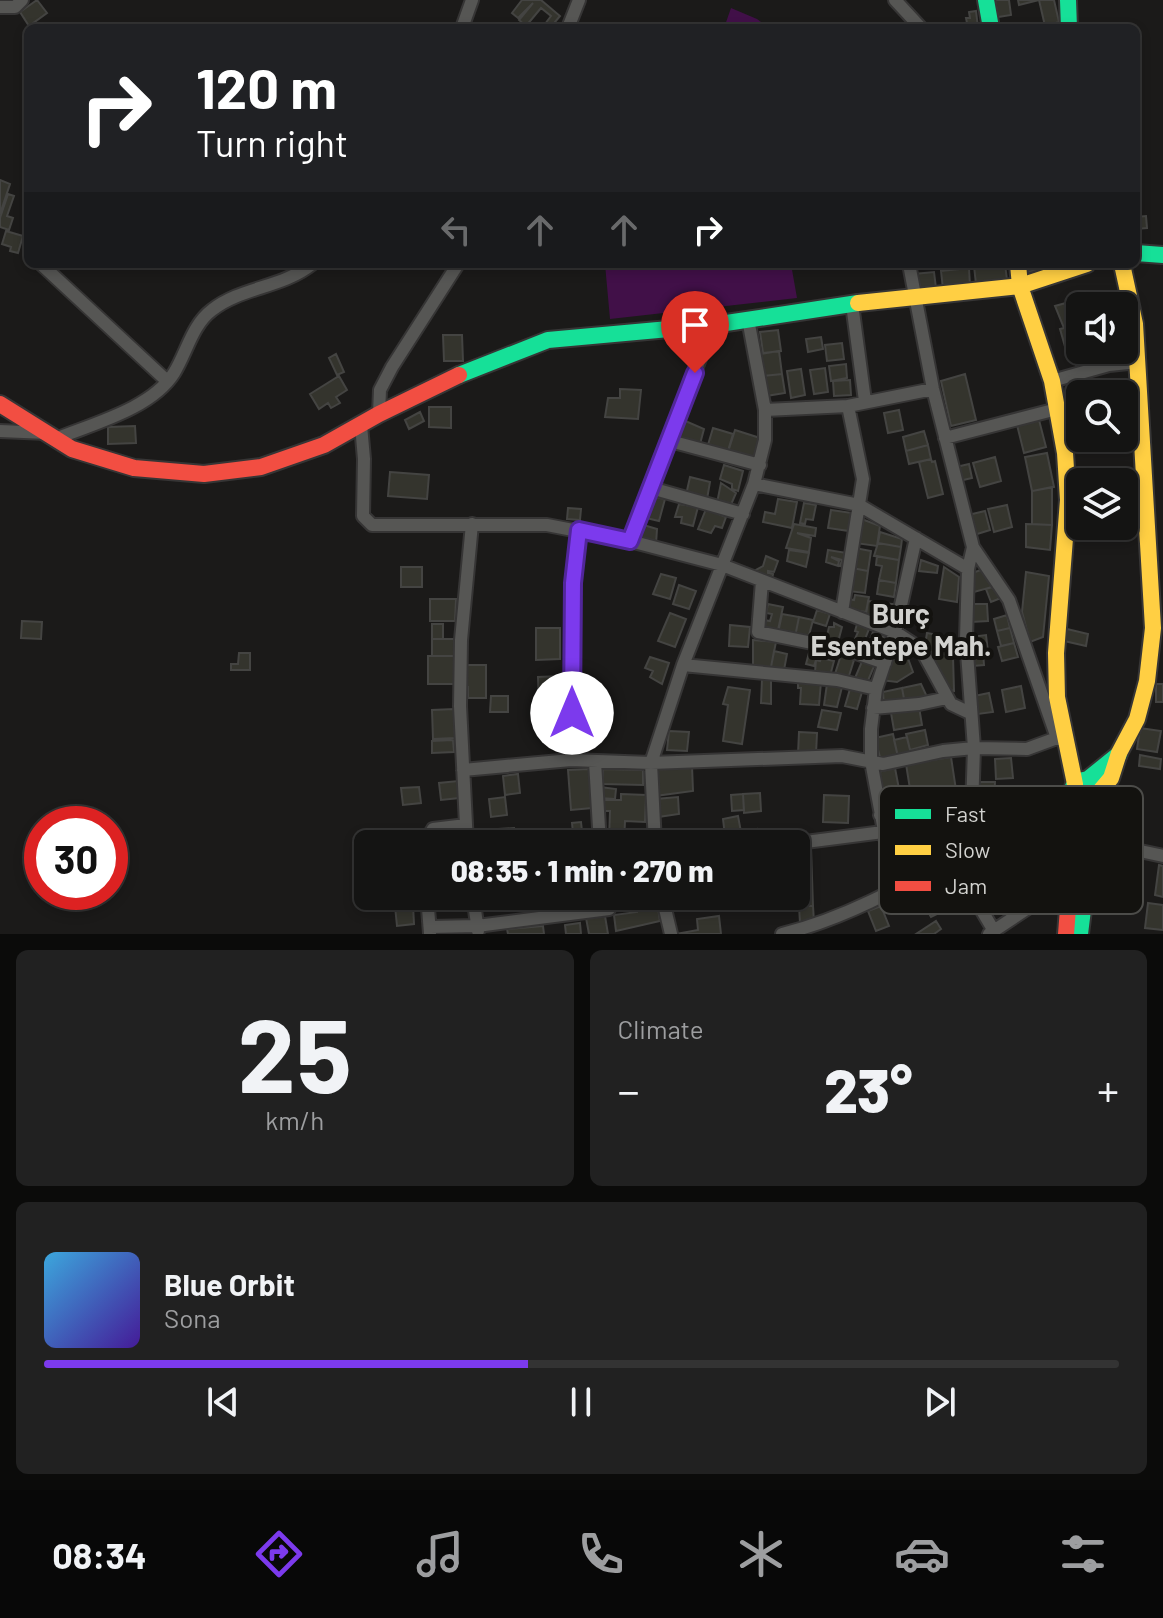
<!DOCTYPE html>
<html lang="en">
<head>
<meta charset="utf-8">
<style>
	body { margin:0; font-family:Barlow,sans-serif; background:#212121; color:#f1f3f6; height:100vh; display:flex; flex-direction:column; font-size:30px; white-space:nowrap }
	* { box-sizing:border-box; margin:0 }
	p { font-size:26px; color:#9d9ea0 }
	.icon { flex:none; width:44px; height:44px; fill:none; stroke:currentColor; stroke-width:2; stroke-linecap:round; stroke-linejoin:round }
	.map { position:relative; height:934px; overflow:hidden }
	.drawer { display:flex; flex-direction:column; gap:16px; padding:16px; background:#0b0b0a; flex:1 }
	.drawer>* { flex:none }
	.guide { position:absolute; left:24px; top:24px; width:1116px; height:244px; border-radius:12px; box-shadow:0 4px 12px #0003,0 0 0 2px #333; background:#202124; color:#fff; overflow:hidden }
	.buttons { position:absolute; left:1066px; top:292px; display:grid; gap:16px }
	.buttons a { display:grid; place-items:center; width:72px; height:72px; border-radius:12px; background:#141413; box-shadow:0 4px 12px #0003,0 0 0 2px #333; font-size:40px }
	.speed { position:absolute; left:24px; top:806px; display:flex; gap:16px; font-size:40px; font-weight:700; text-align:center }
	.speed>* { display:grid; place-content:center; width:104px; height:104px; border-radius:50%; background:#141413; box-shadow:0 4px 12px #0003,0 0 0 2px #333; line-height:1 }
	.speed .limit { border:12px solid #d22; background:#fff; color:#111 }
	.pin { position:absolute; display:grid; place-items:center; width:68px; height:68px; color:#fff; margin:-82px -34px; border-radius:50% 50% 50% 0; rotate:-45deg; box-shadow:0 0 8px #0007 }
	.pin .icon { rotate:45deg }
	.me { position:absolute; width:88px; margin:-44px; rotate:0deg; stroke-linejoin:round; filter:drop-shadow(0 0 6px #0008) }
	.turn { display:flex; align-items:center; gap:28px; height:168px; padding:0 40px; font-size:36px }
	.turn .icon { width:104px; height:104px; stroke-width:2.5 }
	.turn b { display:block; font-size:56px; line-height:68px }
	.lanes { display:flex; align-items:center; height:76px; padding:0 40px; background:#0003; justify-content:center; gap:40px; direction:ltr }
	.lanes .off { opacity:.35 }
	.big { font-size:60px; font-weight:800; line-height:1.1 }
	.drawer .tile { flex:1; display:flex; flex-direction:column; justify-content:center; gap:12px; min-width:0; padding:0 28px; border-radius:12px; background:#212121 }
	.drawer .dial { align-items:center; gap:0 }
	.dial b { font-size:104px; line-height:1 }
	.song { display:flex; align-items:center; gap:24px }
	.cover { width:96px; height:96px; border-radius:12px; background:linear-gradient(135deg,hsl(200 70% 55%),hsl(260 70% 35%)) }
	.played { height:8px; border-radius:4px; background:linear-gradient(90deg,#7c3aed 45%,#333 45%) }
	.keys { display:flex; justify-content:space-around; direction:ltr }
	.heat { display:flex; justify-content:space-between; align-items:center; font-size:44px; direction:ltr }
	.drawer .tiles { flex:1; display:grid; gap:16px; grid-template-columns:1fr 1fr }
	.tile:last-child { grid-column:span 2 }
	.trip { position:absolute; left:354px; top:830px; width:456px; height:80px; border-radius:12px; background:#141413; box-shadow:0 4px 12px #0003,0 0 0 2px #333; font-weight:800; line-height:80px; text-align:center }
	.dock { display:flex; height:128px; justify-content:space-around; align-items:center; background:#080808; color:#9d9ea0 }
	.dock .icon { width:56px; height:56px }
	.dock .selected { color:#7c3aed }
	.dock b { font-size:36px; color:#f1f3f6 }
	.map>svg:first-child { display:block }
</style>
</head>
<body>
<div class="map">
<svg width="1163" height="934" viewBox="0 0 1163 934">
	<rect width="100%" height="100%" fill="#1b1a19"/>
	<path fill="#411048" d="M731,8L757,19L769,28H724Z
		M605,264H791L797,298L610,319Z"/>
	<path fill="#34342d" stroke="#444442" stroke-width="2" d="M37,0L47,13L29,26L20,12Z
		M522,0H541L560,16L550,28H542L551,16L541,8L526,26L519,20L533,3L518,18L512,13Z
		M995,0H1009L1011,15L998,17Z
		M1018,0H1054L1059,22L1045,26L1039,0L1019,5Z
		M976,11L978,28H968L966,18H970L969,12Z
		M0,180L10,184L0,214Z
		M8,194L14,196L7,216L13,218L9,230L0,227V218Z
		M1146,216L1147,228L1136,229V217Z
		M6,231L23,236L18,253L10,251L11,247L2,244Z
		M1005,264L1007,280L976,284L974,266Z
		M1026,264H1061L1028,272Z
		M969,268L970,286L943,289L941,271Z
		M934,272L936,288L916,290L914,274Z
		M1084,298L1086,306H1080V350H1098L1101,361L1077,368L1072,349L1066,350L1060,329L1064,328L1055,306Z
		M778,330L781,351L763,353L760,332Z
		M443,335H462L463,361H444Z
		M821,337L823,349L808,352L806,339Z
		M842,343L844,359L827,361L825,345Z
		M779,351L782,374L763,376L760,354Z
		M336,354L344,372L337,375L329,358Z
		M846,364L847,378L831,381L829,366Z
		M825,368L828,392L814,394L810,370Z
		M801,369L805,395L791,398L787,371Z
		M782,374L785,393L766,396L763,376Z
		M965,374L976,420L951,426L941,381Z
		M339,376L347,390L336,397L340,403L331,408L328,403L319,409L310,394Z
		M850,380L851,395L834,396L833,381Z
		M620,389L641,390L638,419L605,417L608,398H620Z
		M429,407H451V428L429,427Z
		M899,410L903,430L888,433L884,413Z
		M420,412L424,421L409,429L405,420Z
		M683,420L704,429L700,444L678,438Z
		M1039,420L1046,447L1024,453L1017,425Z
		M135,426L136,443L108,444V427Z
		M713,428L733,434L727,454L707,448Z
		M735,430L760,438L754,459L728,452Z
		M924,431L928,445L906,451L903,437Z
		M928,445L931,459L909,464L906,451Z
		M1047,453L1054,487L1032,491L1025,457Z
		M995,457L1001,481L980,487L973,463Z
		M931,459L932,462L935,461L943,494L928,498L919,462Z
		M969,464L972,478L959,481L956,467Z
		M724,465L743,471L738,491L732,489V484L720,479Z
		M390,472L429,475L427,499L388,496Z
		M690,477L710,482L707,499L686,495Z
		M721,483L736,493L730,507L717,503Z
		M1052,487V525L1032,524V491Z
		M649,496L665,499L659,521L642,517Z
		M778,499L797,502L792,528L763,522L765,512L775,514Z
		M804,503L816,505L813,520L806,519L805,524L800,523Z
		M679,504L698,507L693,526L681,523L682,517H675Z
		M1007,505L1012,527L994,532L988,509Z
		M568,508L581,509L580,520L567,519Z
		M706,509L726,517L722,528L715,526L711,533L698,529Z
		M831,510L852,513L849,531L828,528Z
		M985,511L990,530L974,535L968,515Z
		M859,518L880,526L877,546L855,543Z
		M640,524L657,529L656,544L636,539Z
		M794,524L816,528L815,536L797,533L811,538L809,552L786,548Z
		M1026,524L1052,525L1050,550L1026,547Z
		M880,532L902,539L901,547L878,543Z
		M878,543L901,547L899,560L874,556Z
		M855,548L871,551L868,571L852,568Z
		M789,550L809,553L806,567L787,561Z
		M828,550L847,553L845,567L840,566L842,560L831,557L839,561L838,566L826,562Z
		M766,556L778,561L774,572L768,571V573L773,574L772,579L754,571L763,566Z
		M877,556L899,560L896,583L879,580L882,566L876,565Z
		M921,560L938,566L937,573L919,571Z
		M401,567H422V587H401Z
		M944,567L959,577L957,602L939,599Z
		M852,568L868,571L865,593L848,591Z
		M981,570L992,587L974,592L972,573Z
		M1026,572L1049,576L1043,637L1030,642L1022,612Z
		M661,574L676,578L670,599L653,594Z
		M879,580L896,583L894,597L877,594Z
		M679,585L696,591L689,609L673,604Z
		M992,587L1001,598L991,602L986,589Z
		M855,595L869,597L866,612L846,609L848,599L854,600Z
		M430,599H456L455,621H430Z
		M868,601L893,604L890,622L866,615Z
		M768,604L783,607L778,630L763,627L764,620L770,621L772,614L766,613Z
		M971,604H987L988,621L971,622Z
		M817,610L830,614L826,626L813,622Z
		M670,613L686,619L675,647L658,641Z
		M782,614L799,617L795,637L778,633Z
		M1007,615L1010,628L997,631L994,619Z
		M799,617L813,620L808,639L795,637Z
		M22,621L42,622L41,639L21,638Z
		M834,623L842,627L838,642L826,640L829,627H834Z
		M432,624H443V639H432Z
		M857,624L869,629L861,649L852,646L858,632L855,631Z
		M730,625L750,627L748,647L729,646Z
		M536,628H560V659L536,660Z
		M1010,628L1014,643L1001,646L997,631Z
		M1067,629L1088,634L1086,646L1064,641Z
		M873,632L884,637L876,658L864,654Z
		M927,633L955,638L953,656L924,651Z
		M986,635L988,652L972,654L970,637Z
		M432,639H455V656H432Z
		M753,640L776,642L771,667L753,666Z
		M1014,643L1018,657L1002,661L998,647Z
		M896,644L906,653L913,672L897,682L880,680Z
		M810,649L822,653L820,661L816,660L814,666L806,664Z
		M774,651L787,654L784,670L771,667Z
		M924,651L953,656L954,691L945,689Z
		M983,652L984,665L973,666L972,654Z
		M239,653H250V670H231V664H238Z
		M841,655L854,660L848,679L835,674Z
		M428,656H455V684H428Z
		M650,657L669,663L662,684L650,677L653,671L645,668Z
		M821,658L834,661L830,676L815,672L816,660L820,661Z
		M863,659L875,664L867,683L855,678Z
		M464,665H486V698H468V687H464Z
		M561,676V713H539L538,677Z
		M762,679H771V704L761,703Z
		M798,680L821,682L819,705L800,704L801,688H798Z
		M827,684L842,687L837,707L824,705Z
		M921,684L928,699L905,704L902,688Z
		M1156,684H1163V702H1156Z
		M1021,686L1025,708L1006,712L1002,690Z
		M728,687L750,690L742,744L723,741L728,705L723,704Z
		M902,688L905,704L884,706L883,692Z
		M850,689L862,692L857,709L845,706Z
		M989,693L993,712L978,714L974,696Z
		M491,696H508V712H490Z
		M919,707L922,725L894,730L891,713Z
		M454,709L455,738L433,739L432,710Z
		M822,710L841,713L837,730L818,727Z
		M1140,728L1161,731L1157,752L1137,749Z
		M925,730L928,745L910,750L906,734Z
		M669,731L689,732L687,751L667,750Z
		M799,732L817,733L816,754H798Z
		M893,734L898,757L881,761L875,738Z
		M907,737L911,754L898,757L894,740Z
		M453,740L454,752L432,753V741Z
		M1140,755L1161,759L1160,769L1139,766Z
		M951,757L958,803L922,806L919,787L910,789L906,764Z
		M1011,758L1013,778L996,779L995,759Z
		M692,766L693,791L655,796V768Z
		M895,768L899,789L882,792L878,772Z
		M589,769L592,808L571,810L568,770Z
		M603,769L643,770V785L603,784Z
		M518,774L520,793L505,795L503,776Z
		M458,781L459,798L441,800L439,783Z
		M978,782H995L994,800H978Z
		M419,787L421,803L403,805L401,788Z
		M600,787L616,789L615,799L599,798Z
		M760,793L761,811L744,813L743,794Z
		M621,794L646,795L645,822L625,821L624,844H606V840H609L610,811H602V800H621Z
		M743,794L744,810L732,811L731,795Z
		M824,795L849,796L848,823L823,822Z
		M505,797L507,815L491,817L489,799Z
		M678,797L679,814L658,817L656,799Z
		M738,816L741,832L757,829L759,844H726L723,819Z
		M581,822L582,831L593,830L594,843L574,844L572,823Z
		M514,828L515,844H501L499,829Z
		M724,830L726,844L711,843L709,832Z
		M796,848H811L813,906H799Z
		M1159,865L1163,866V897L1155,895Z
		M949,881L954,891L941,898L947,909L931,917L925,906L936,899L932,891Z
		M561,896H576L577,909L563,911Z
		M635,896H656L660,921L616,931L614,915L637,912Z
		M1148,903L1163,905V930L1145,928Z
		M413,905L414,924L397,926L395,906Z
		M799,906H813L814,922L800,923Z
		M881,906L889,926L876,931L868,911Z
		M605,916L608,934H589L586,918Z
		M719,916L721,934H676L698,930L697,919Z
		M936,921L941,929L934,934H916Z
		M580,923L581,934H566L565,925Z
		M543,926L544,934H508L507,929Z"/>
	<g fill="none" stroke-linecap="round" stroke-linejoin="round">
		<g stroke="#363535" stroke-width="16">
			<path id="street" d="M895,0L921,28
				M0,7H15L22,0
				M462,28L472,0
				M568,28L579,0
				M41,264L167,381
				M909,264L933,389L973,547L968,569L966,639L974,748L972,809L954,857L965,882L994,931
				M852,304L865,401
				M1052,381L1109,365L1138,362
				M765,410L848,406L933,389
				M379,414L380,390L392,367L458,264
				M361,425L364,459L363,516L372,525H547L630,541L722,565L895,632L921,649L951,704L970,713
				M0,431L47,433
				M58,438C95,423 152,408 174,373C187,352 192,325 212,310C241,287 282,288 312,264
				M945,438L1057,409
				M670,441L760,465
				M754,484L859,505L968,569
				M651,488L743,514
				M630,541L713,325
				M973,547L1009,600L1057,738
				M762,581L758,632L847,650L885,663
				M842,612L863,479L848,406
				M683,665L837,680L876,689
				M873,708L919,704L947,698
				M571,760L573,583L579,530
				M595,762L600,844
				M463,770L571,760L651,763L842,756L883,764L943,751L974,748L1027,749L1057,738L1065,740
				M880,815L952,806L972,809L1073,864
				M1084,839L1163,856
				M424,844L433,829L466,825
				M467,844L460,706L461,640L472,524
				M655,844L651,763L683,665L754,484L765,440V410L748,319
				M790,844L883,832
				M895,890L871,761V729L876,689L895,632L916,538
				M427,896L430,933
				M473,896L478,931
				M662,896L671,934
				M430,927L477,926L609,909L607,896
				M782,934C844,919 899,888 954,857
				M989,934L1073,878"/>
		</g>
		<g stroke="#363535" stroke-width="20">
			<path id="fast" d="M986,0L991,28
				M1068,0L1069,28
				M1136,253L1163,255
				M459,375L548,340L713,325L858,303
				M1088,779L1099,787L1101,796L1093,807L1084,808L1073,801V787L1079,781L1088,779L1119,754
				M1080,934L1096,804"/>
		</g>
		<g stroke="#363535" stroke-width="20">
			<path id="slow" d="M1018,264L1020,286L1052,381L1065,453L1068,500L1056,653L1057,697L1075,784
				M858,303L1020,286L1087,264
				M1100,791L1111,778L1119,753L1137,719L1147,681L1153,628L1135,324L1122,264"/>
		</g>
		<g stroke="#363535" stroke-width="20">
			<path id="jam" d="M0,404L72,449L134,468L204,474L261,467L324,445L379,414L459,375
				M1066,934L1076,805"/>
		</g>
		<use href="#street" stroke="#565654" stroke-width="12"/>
		<use href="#fast" stroke="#16e098" stroke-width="16"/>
		<use href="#slow" stroke="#ffcf43" stroke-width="16"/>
		<use href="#jam" stroke="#f24e42" stroke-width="16"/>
	</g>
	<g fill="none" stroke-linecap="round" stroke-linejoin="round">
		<g stroke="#51269a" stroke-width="20">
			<path id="route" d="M572,713L573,583L579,530L630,541L695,373"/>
		</g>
		<use href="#route" stroke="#7c3aed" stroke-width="14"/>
	</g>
	<g text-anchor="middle" stroke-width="8" stroke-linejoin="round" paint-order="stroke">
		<g font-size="28" font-weight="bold" fill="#d2d2cf" stroke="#13120f">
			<text x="901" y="624">Burç<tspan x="901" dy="32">Esentepe Mah.</tspan></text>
		</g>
	</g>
	<rect x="879" y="786" width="264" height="128" rx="12" fill="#13120f" stroke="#4c4c49" stroke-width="2"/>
	<rect x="895" y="809" width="36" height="10" fill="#16e098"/>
	<rect x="895" y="845" width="36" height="10" fill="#ffcf43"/>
	<rect x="895" y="881" width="36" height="10" fill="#f24e42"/>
	<g font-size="22" fill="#d2d2cf">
		<text x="945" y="822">Fast</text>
		<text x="945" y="858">Slow</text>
		<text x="945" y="894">Jam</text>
	</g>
</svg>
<div class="buttons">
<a><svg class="icon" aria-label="sound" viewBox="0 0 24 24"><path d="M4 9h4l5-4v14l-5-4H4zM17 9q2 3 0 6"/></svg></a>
<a><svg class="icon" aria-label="search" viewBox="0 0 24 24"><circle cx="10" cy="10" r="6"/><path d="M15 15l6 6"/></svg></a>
<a><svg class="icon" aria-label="layers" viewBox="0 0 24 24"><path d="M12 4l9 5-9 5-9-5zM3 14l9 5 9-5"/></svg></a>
</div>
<div class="speed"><div class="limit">30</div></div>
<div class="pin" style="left:695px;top:373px;background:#d93025"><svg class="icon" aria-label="arrive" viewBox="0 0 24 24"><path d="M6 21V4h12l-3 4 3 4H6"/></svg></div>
<svg class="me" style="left:572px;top:713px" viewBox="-20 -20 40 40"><circle r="19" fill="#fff"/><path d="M0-13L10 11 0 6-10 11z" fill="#7c3aed"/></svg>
<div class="trip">08:35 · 1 min · 270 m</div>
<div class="guide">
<div class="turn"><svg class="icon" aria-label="right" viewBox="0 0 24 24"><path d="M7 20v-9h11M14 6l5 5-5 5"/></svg><div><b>120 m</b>Turn right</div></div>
<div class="lanes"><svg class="icon off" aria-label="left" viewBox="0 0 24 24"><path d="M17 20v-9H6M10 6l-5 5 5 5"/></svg><svg class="icon off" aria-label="ahead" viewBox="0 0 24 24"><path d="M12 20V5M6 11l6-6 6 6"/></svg><svg class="icon off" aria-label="ahead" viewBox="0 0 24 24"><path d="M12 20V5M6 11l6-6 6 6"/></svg><svg class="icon" aria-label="right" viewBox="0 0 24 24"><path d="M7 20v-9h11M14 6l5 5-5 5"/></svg></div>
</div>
</div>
<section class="drawer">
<div class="tiles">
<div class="tile dial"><b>25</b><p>km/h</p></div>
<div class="tile"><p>Climate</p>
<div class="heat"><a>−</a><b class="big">23°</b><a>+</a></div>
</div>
<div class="tile">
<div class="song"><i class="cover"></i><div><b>Blue Orbit</b><p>Sona</p></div></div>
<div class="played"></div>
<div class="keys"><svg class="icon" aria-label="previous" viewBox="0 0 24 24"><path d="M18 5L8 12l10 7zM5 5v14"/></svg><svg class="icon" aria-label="pause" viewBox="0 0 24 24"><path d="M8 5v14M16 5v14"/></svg><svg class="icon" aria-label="next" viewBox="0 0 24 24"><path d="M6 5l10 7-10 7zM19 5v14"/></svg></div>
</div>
</div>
</section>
<nav class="dock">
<b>08:34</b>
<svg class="icon selected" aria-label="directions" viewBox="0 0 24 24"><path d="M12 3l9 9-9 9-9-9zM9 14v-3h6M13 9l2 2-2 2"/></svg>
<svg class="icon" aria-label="music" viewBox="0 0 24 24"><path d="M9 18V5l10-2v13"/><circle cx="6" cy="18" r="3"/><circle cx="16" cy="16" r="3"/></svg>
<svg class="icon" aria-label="phone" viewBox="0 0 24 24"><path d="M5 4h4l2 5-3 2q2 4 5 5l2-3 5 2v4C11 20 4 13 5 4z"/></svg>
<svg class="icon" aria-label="climate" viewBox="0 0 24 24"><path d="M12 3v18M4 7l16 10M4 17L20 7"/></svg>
<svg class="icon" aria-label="car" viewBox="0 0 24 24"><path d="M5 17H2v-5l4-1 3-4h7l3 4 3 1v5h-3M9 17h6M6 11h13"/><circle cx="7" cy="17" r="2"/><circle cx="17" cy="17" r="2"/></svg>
<svg class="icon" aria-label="filters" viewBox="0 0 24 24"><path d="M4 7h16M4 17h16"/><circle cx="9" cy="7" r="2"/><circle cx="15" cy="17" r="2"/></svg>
</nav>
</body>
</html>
